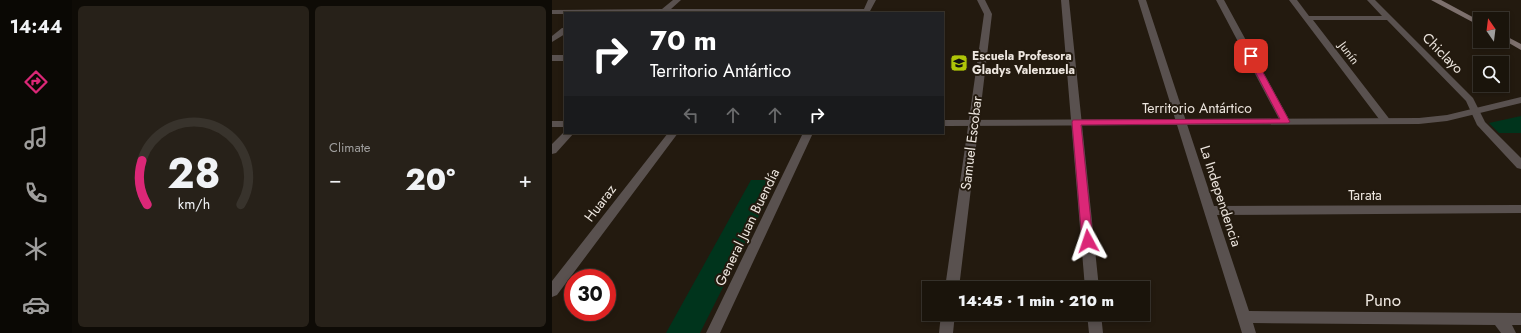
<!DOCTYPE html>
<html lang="en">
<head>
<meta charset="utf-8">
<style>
	body { margin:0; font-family:Jost,sans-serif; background:#272119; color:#f1f3f6; height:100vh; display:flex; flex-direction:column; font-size:15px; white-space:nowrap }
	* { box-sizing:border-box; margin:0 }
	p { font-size:13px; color:#9f9e9d }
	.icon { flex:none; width:22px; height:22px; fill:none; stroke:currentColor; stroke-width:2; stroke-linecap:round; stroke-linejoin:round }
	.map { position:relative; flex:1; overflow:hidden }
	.sheet { display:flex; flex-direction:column; gap:6px; padding:6px; background:#0e0b06; width:480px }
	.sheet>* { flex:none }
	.top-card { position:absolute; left:12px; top:12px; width:380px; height:122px; border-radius:0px; box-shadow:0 2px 6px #0003,0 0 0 1px #38332c; background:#202124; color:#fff; overflow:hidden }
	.needle { width:26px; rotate:346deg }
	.buttons { position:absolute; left:921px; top:12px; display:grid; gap:8px }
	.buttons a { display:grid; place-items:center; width:36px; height:36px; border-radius:0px; background:#1a140b; box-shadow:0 2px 6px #0003,0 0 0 1px #38332c; font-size:20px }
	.speed { position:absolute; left:12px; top:269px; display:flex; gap:8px; font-size:20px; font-weight:700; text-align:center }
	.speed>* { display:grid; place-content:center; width:52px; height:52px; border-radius:50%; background:#1a140b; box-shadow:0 2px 6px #0003,0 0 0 1px #38332c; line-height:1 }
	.speed .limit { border:6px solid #d22; background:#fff; color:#111 }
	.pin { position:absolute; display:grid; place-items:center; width:34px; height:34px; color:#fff; margin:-17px; border-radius:8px; box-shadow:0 2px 6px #0006 }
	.me { position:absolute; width:44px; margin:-22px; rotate:355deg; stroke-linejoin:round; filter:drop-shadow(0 0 3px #0008) }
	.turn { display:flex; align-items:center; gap:14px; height:84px; padding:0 20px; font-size:18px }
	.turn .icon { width:52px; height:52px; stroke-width:2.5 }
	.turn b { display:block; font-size:28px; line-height:34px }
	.lanes { display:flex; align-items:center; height:38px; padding:0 20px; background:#0003; justify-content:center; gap:20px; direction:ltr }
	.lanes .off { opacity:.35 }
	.big { font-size:30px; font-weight:800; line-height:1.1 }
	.sheet .widget { flex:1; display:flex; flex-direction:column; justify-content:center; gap:6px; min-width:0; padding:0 14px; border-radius:6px; background:#272119 }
	.sheet .dial { align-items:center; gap:0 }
	.dial svg { height:104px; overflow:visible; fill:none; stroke:#38332c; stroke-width:7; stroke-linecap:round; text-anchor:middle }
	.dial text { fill:#f1f3f6; stroke:none }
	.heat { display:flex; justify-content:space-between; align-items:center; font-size:22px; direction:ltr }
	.sheet .tiles { flex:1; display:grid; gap:6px; grid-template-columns:repeat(2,1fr) }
	.trip { position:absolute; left:370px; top:281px; width:228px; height:40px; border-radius:0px; background:#1a140b; box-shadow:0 2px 6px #0003,0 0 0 1px #38332c; font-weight:800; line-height:40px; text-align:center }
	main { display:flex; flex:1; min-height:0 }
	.menu { display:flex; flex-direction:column; width:72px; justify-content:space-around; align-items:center; background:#0a0804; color:#9f9e9d }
	.menu .icon { width:28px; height:28px }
	.menu .on { color:#db2777 }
	.menu b { font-size:18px; color:#f1f3f6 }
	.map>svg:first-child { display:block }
</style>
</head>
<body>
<main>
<nav class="menu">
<b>14:44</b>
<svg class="icon on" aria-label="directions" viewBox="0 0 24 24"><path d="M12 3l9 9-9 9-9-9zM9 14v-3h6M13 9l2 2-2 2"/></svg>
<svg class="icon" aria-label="music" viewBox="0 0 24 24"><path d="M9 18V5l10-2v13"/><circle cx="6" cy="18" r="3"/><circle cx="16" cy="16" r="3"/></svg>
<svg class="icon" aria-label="phone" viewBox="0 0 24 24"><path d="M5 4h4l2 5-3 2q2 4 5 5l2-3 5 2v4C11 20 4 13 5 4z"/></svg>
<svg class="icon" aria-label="climate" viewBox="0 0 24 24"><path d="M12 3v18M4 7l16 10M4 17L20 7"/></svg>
<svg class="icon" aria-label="car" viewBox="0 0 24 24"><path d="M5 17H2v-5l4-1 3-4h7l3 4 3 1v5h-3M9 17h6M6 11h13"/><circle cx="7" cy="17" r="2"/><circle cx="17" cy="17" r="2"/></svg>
</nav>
<section class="sheet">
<div class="tiles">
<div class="widget dial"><svg viewBox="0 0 100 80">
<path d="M14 69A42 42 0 1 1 86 69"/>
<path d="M14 69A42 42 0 0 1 10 35" stroke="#db2777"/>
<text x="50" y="56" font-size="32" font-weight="700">28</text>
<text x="50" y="72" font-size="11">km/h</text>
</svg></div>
<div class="widget"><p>Climate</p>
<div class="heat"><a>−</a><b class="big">20°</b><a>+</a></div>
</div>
</div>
</section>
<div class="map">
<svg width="969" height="333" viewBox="0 0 969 333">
	<rect width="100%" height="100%" fill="#231a0f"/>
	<path fill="#00341c" d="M969,116V133H947L937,123Z
		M199,180H225L148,333H114Z"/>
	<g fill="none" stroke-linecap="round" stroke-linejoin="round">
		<path fill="#59514f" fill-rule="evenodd" d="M121,0H129L119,9H312L316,0H324L317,13H13V14H0V10L110,9Z
			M425,0H433L440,14L407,288H393L432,14Z
			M509,0H517L547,288H533Z
			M586,0H594L662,206L969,205V213L665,215L697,311L969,313V325H960L964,333H949L943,325L701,323L704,333H690Z
			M664,0H672L738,121L737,123H729L728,121Z
			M737,0H745L757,16H830L815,0H823L921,98L933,122L969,158V169L965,168L925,125L914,101L835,20H761L839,121L838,123H830Z
			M10,28H13V34L0,42V36Z
			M0,55H13V61H0Z
			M13,131V133H22L4,153L0,154V144Z
			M116,133H126L5,295L0,297V281Z
			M251,133H261L168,333H154Z
			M389,314H403L401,333H387Z
			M535,314H549L551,333H537Z"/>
		<path fill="#59514f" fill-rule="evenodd" d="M969,97V103L895,121L867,124L391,126V120L867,118L895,115Z
			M0,121H13V127H0Z"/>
		<path fill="#7d706d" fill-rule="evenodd" d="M879,0H889L928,21V26Z
			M950,34L969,44V50L950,39Z"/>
	</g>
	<path fill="#db2777" stroke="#8e194d" d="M699,54L702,56L738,122L736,123L529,125L541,241L539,244L536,245L532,244L530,241L520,122L521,120L728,119L695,56Z"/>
	<defs>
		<g id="school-square" transform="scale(0.9)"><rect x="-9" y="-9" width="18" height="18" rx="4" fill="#afc508" stroke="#231a0f"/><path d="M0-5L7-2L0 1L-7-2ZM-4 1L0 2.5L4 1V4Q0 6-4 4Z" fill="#111"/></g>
	</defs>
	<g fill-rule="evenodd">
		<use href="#school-square" x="407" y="63"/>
	</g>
	<g text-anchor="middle" stroke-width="4" stroke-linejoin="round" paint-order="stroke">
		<g font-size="12" fill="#ede6df" stroke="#231a0f">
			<text transform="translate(797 53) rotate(53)" y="4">Junín</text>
		</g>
		<g font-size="12" font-weight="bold" fill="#ede6df" stroke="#231a0f" text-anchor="start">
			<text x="420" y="60">Escuela Profesora<tspan x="420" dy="14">Gladys Valenzuela</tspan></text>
		</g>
		<g font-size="14" fill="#ede6df" stroke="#231a0f">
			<text transform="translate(891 53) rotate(45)" y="5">Chiclayo</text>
			<text x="645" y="113">Territorio Antártico</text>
			<text transform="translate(419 143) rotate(-83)" y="5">Samuel Escobar</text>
			<text x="813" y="200">Tarata</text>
			<text transform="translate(669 196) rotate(72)" y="5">La Independencia</text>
			<text transform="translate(48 203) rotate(-53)" y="5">Huaraz</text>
			<text transform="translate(195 227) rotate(-64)" y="5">General Juan Buendía</text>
		</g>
		<g font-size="17" fill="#ede6df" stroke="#231a0f">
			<text x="831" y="306">Puno</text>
		</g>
	</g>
</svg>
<div class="buttons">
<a><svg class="needle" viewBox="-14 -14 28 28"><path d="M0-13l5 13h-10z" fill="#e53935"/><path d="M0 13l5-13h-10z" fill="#9f9e9d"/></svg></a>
<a><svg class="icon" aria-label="search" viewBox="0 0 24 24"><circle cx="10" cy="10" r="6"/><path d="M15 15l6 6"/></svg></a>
</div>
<div class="speed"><div class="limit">30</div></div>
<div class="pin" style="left:699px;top:56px;background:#d93025"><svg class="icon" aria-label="arrive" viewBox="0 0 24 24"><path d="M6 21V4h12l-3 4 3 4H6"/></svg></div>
<svg class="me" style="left:536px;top:241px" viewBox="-20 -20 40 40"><path d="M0-17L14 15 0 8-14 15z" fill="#db2777" stroke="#fff" stroke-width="4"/></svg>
<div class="trip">14:45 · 1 min · 210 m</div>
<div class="top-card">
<div class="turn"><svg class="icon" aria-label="right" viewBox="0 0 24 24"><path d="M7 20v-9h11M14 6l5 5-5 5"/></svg><div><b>70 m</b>Territorio Antártico</div></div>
<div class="lanes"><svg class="icon off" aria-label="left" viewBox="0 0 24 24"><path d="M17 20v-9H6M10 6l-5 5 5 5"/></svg><svg class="icon off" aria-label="ahead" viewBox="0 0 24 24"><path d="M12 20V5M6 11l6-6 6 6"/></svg><svg class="icon off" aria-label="ahead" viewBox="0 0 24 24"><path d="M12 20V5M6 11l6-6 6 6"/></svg><svg class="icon" aria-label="right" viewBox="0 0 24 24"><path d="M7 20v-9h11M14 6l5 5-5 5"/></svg></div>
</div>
</div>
</main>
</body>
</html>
